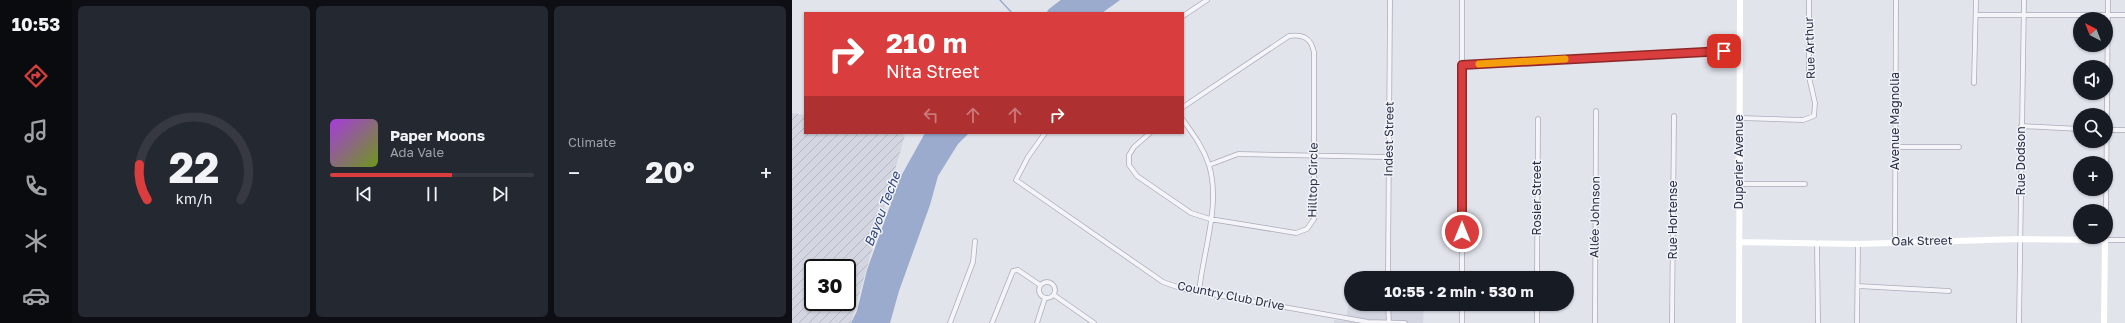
<!DOCTYPE html>
<html lang="en">
<head>
<meta charset="utf-8">
<style>
	body { margin:0; font-family:"Golos Text",sans-serif; background:#242831; color:#f1f3f6; height:100vh; display:flex; flex-direction:column; font-size:15px; white-space:nowrap }
	* { box-sizing:border-box; margin:0 }
	p { font-size:13px; color:#9ea1a6 }
	.icon { flex:none; width:22px; height:22px; fill:none; stroke:currentColor; stroke-width:2; stroke-linecap:round; stroke-linejoin:round }
	.map { position:relative; flex:1; overflow:hidden }
	.panel { display:flex; flex-direction:column; gap:6px; padding:6px; background:#0d0f14; width:720px }
	.panel>* { flex:none }
	.banner { position:absolute; left:12px; top:12px; width:380px; height:122px; border-radius:0px; box-shadow:0 1px 3px #0004; background:#da3d3e; color:#fff; overflow:hidden }
	.needle { width:26px; rotate:318deg }
	.tools { position:absolute; left:1281px; top:12px; display:grid; gap:8px }
	.tools a { display:grid; place-items:center; width:40px; height:40px; border-radius:50%; background:#171b24; box-shadow:0 1px 3px #0004; font-size:20px }
	.speed { position:absolute; left:12px; top:259px; display:flex; gap:8px; font-size:20px; font-weight:700; text-align:center }
	.speed>* { display:grid; place-content:center; width:52px; height:52px; border-radius:50%; background:#171b24; box-shadow:0 1px 3px #0004; line-height:1 }
	.speed .limit { border:2px solid #111; border-radius:6px; background:#fff; color:#111 }
	.pin { position:absolute; display:grid; place-items:center; width:34px; height:34px; color:#fff; margin:-17px; border-radius:8px; box-shadow:0 2px 6px #0006 }
	.me { position:absolute; width:44px; margin:-22px; rotate:0deg; stroke-linejoin:round; filter:drop-shadow(0 0 3px #0008) }
	.turn { display:flex; align-items:center; gap:14px; height:84px; padding:0 16px; font-size:18px }
	.turn .icon { width:52px; height:52px; stroke-width:2.5 }
	.turn b { display:block; font-size:28px; line-height:34px }
	.lanes { display:flex; align-items:center; height:38px; padding:0 16px; background:#0003; justify-content:center; gap:20px; direction:ltr }
	.lanes .off { opacity:.35 }
	.big { font-size:30px; font-weight:700; line-height:1.1 }
	.panel .widget { flex:1; display:flex; flex-direction:column; justify-content:center; gap:6px; min-width:0; padding:0 14px; border-radius:6px; background:#242831 }
	.panel .dial { align-items:center; gap:0 }
	.dial svg { height:104px; overflow:visible; fill:none; stroke:#363941; stroke-width:7; stroke-linecap:round; text-anchor:middle }
	.dial text { fill:#f1f3f6; stroke:none }
	.song { display:flex; align-items:center; gap:12px }
	.cover { width:48px; height:48px; border-radius:6px; background:linear-gradient(135deg,hsl(280 70% 55%),hsl(80 70% 35%)) }
	.played { height:4px; border-radius:2px; background:linear-gradient(90deg,#da3d3e 60%,#363941 60%) }
	.keys { display:flex; justify-content:space-around; direction:ltr }
	.heat { display:flex; justify-content:space-between; align-items:center; font-size:22px; direction:ltr }
	.panel .tiles { flex:1; display:grid; gap:6px; grid-template-columns:repeat(3,1fr) }
	.trip { position:absolute; left:552px; top:271px; width:230px; height:40px; border-radius:20px; background:#171b24; box-shadow:0 1px 3px #0004; font-weight:700; line-height:40px; text-align:center }
	main { display:flex; flex:1; min-height:0 }
	.tab-bar { display:flex; flex-direction:column; width:72px; justify-content:space-around; align-items:center; background:#090b0e; color:#9ea1a6 }
	.tab-bar .icon { width:28px; height:28px }
	.tab-bar .on { color:#da3d3e }
	.tab-bar b { font-size:18px; color:#f1f3f6 }
	.map>svg:first-child { display:block }
</style>
</head>
<body>
<main>
<nav class="tab-bar">
<b>10:53</b>
<svg class="icon on" aria-label="directions" viewBox="0 0 24 24"><path d="M12 3l9 9-9 9-9-9zM9 14v-3h6M13 9l2 2-2 2"/></svg>
<svg class="icon" aria-label="music" viewBox="0 0 24 24"><path d="M9 18V5l10-2v13"/><circle cx="6" cy="18" r="3"/><circle cx="16" cy="16" r="3"/></svg>
<svg class="icon" aria-label="phone" viewBox="0 0 24 24"><path d="M5 4h4l2 5-3 2q2 4 5 5l2-3 5 2v4C11 20 4 13 5 4z"/></svg>
<svg class="icon" aria-label="climate" viewBox="0 0 24 24"><path d="M12 3v18M4 7l16 10M4 17L20 7"/></svg>
<svg class="icon" aria-label="car" viewBox="0 0 24 24"><path d="M5 17H2v-5l4-1 3-4h7l3 4 3 1v5h-3M9 17h6M6 11h13"/><circle cx="7" cy="17" r="2"/><circle cx="17" cy="17" r="2"/></svg>
</nav>
<section class="panel">
<div class="tiles">
<div class="widget dial"><svg viewBox="0 0 100 80">
<path d="M14 69A42 42 0 1 1 86 69"/>
<path d="M14 69A42 42 0 0 1 8 42" stroke="#da3d3e"/>
<text x="50" y="56" font-size="32" font-weight="700">22</text>
<text x="50" y="72" font-size="11">km/h</text>
</svg></div>
<div class="widget">
<div class="song"><i class="cover"></i><div><b>Paper Moons</b><p>Ada Vale</p></div></div>
<div class="played"></div>
<div class="keys"><svg class="icon" aria-label="previous" viewBox="0 0 24 24"><path d="M18 5L8 12l10 7zM5 5v14"/></svg><svg class="icon" aria-label="pause" viewBox="0 0 24 24"><path d="M8 5v14M16 5v14"/></svg><svg class="icon" aria-label="next" viewBox="0 0 24 24"><path d="M6 5l10 7-10 7zM19 5v14"/></svg></div>
</div>
<div class="widget"><p>Climate</p>
<div class="heat"><a>−</a><b class="big">20°</b><a>+</a></div>
</div>
</div>
</section>
<div class="map">
<svg width="1333" height="323" viewBox="0 0 1333 323">
	<defs>
		<pattern id="industrial-furrows" width="10" height="10" patternUnits="userSpaceOnUse"><rect width="10" height="10" fill="#d3d6e0"/><path d="M-1 1l2-2M0 10L10 0M9 11l2-2" fill="none" stroke="#b5b8c2"/></pattern>
	</defs>
	<rect width="100%" height="100%" fill="#e1e4eb"/>
	<path fill="#d3d6e0" d="M559,286V304H632L631,323H542V320L554,321Z"/>
	<path fill="url(#industrial-furrows)" fill-rule="evenodd" d="M0,113L13,115V133H102L113,135L59,323H0ZM21,268H55V302H21Z"/>
	<path fill="#9aabce" d="M281,0H328L310,13H265Z
		M133,133H177L166,144L146,176L138,205L107,291L98,323H59L65,311L75,270L108,178Z"/>
	<g fill="none" stroke-linecap="round" stroke-linejoin="round">
		<path stroke="#9aabce" stroke-width="1.5" d="M208,0L220,13"/>
		<path stroke="#9aabce" stroke-width="10" d="M260,13L277,0"/>
		<g stroke="#aaadb9" stroke-width="5.5">
			<path id="minor" d="M1184,15H1333
				M391,16L415,0
				M670,65L947,50
				M1182,83L1184,0
				M948,118L1011,120L1022,116L1023,103L1017,77V0
				M391,120C401,134 411,147 417,165C429,205 411,251 407,292
				M1229,126L1288,129
				M1314,130H1333
				M253,133L236,157L224,180L371,282L391,289L576,322L613,323
				M358,133L342,147L337,155V165L345,176L399,213L418,219L504,233L515,229L522,219V52C519,38 511,34 497,36L391,107
				M1103,147H1167
				M417,165L446,154L596,157
				M948,184H1013
				M1314,211L1316,0
				M1313,237V240H1333
				M1103,242L1104,0
				M1025,243L1026,323
				M596,278L598,0
				M670,278V0
				M745,278L746,119
				M247 290a8 8 0 1 1 16 0a8 8 0 1 1-16 0Z
				M1066,286L1157,291
				M262,295L302,323
				M596,304L597,323
				M158,323L181,262L183,241
				M200,323L221,271L226,270L248,285
				M245,323L253,298
				M670,323V304
				M745,323V304
				M803,323L804,111
				M880,323L882,116
				M1065,323L1066,244
				M1227,323L1232,0"/>
		</g>
		<use href="#minor" stroke="#f5f5f9" stroke-width="4"/>
		<path stroke="#fff" stroke-width="6" d="M947,242L1066,244L1228,239L1313,240L1312,323
			M947,323L948,0"/>
	</g>
	<g fill="none" stroke-linecap="round" stroke-linejoin="round">
		<g stroke="#8e2828" stroke-width="10">
			<path id="route" d="M670,232V65L932,51"/>
		</g>
		<use href="#route" stroke="#da3d3e" stroke-width="7"/>
		<path stroke="#f59e0b" stroke-width="7" d="M687,64L773,59"/>
	</g>
	<g text-anchor="middle" stroke-width="3" stroke-linejoin="round" paint-order="stroke">
		<g font-size="12" fill="#282e45" stroke="#f1f3f8">
			<text transform="translate(1018 48) rotate(-92)" y="4">Rue Arthur</text>
			<text transform="translate(1103 121) rotate(-90)" y="4">Avenue Magnolia</text>
			<text transform="translate(597 139) rotate(-89)" y="4">Indest Street</text>
			<text transform="translate(1229 161) rotate(-90)" y="4">Rue Dodson</text>
			<text transform="translate(947 162) rotate(-90)" y="4">Duperier Avenue</text>
			<text transform="translate(521 180) rotate(-89)" y="4">Hilltop Circle</text>
			<text transform="translate(745 198) rotate(-90)" y="4">Rosier Street</text>
			<text transform="translate(803 217) rotate(-89)" y="4">Allée Johnson</text>
			<text transform="translate(881 220) rotate(-90)" y="4">Rue Hortense</text>
			<text transform="translate(1130 241) rotate(-1)" y="4">Oak Street</text>
			<text transform="translate(439 296) rotate(11)" y="4">Country Club Drive</text>
		</g>
		<g font-size="13" font-style="italic" fill="#2e467c" stroke="#f1f3f8">
			<text transform="translate(90 209) rotate(-69)" y="5">Bayou Teche</text>
		</g>
	</g>
</svg>
<div class="tools">
<a><svg class="needle" viewBox="-14 -14 28 28"><path d="M0-13l5 13h-10z" fill="#e53935"/><path d="M0 13l5-13h-10z" fill="#9ea1a6"/></svg></a>
<a><svg class="icon" aria-label="sound" viewBox="0 0 24 24"><path d="M4 9h4l5-4v14l-5-4H4zM17 9q2 3 0 6"/></svg></a>
<a><svg class="icon" aria-label="search" viewBox="0 0 24 24"><circle cx="10" cy="10" r="6"/><path d="M15 15l6 6"/></svg></a>
<a>+</a>
<a>−</a>
</div>
<div class="speed"><div class="limit">30</div></div>
<div class="pin" style="left:932px;top:51px;background:#d93025"><svg class="icon" aria-label="arrive" viewBox="0 0 24 24"><path d="M6 21V4h12l-3 4 3 4H6"/></svg></div>
<svg class="me" style="left:670px;top:232px" viewBox="-20 -20 40 40"><circle r="17" fill="#da3d3e" stroke="#fff" stroke-width="3"/><path d="M0-11L8 9 0 5-8 9z" fill="#fff"/></svg>
<div class="trip">10:55 · 2 min · 530 m</div>
<div class="banner">
<div class="turn"><svg class="icon" aria-label="right" viewBox="0 0 24 24"><path d="M7 20v-9h11M14 6l5 5-5 5"/></svg><div><b>210 m</b>Nita Street</div></div>
<div class="lanes"><svg class="icon off" aria-label="left" viewBox="0 0 24 24"><path d="M17 20v-9H6M10 6l-5 5 5 5"/></svg><svg class="icon off" aria-label="ahead" viewBox="0 0 24 24"><path d="M12 20V5M6 11l6-6 6 6"/></svg><svg class="icon off" aria-label="ahead" viewBox="0 0 24 24"><path d="M12 20V5M6 11l6-6 6 6"/></svg><svg class="icon" aria-label="right" viewBox="0 0 24 24"><path d="M7 20v-9h11M14 6l5 5-5 5"/></svg></div>
</div>
</div>
</main>
</body>
</html>
